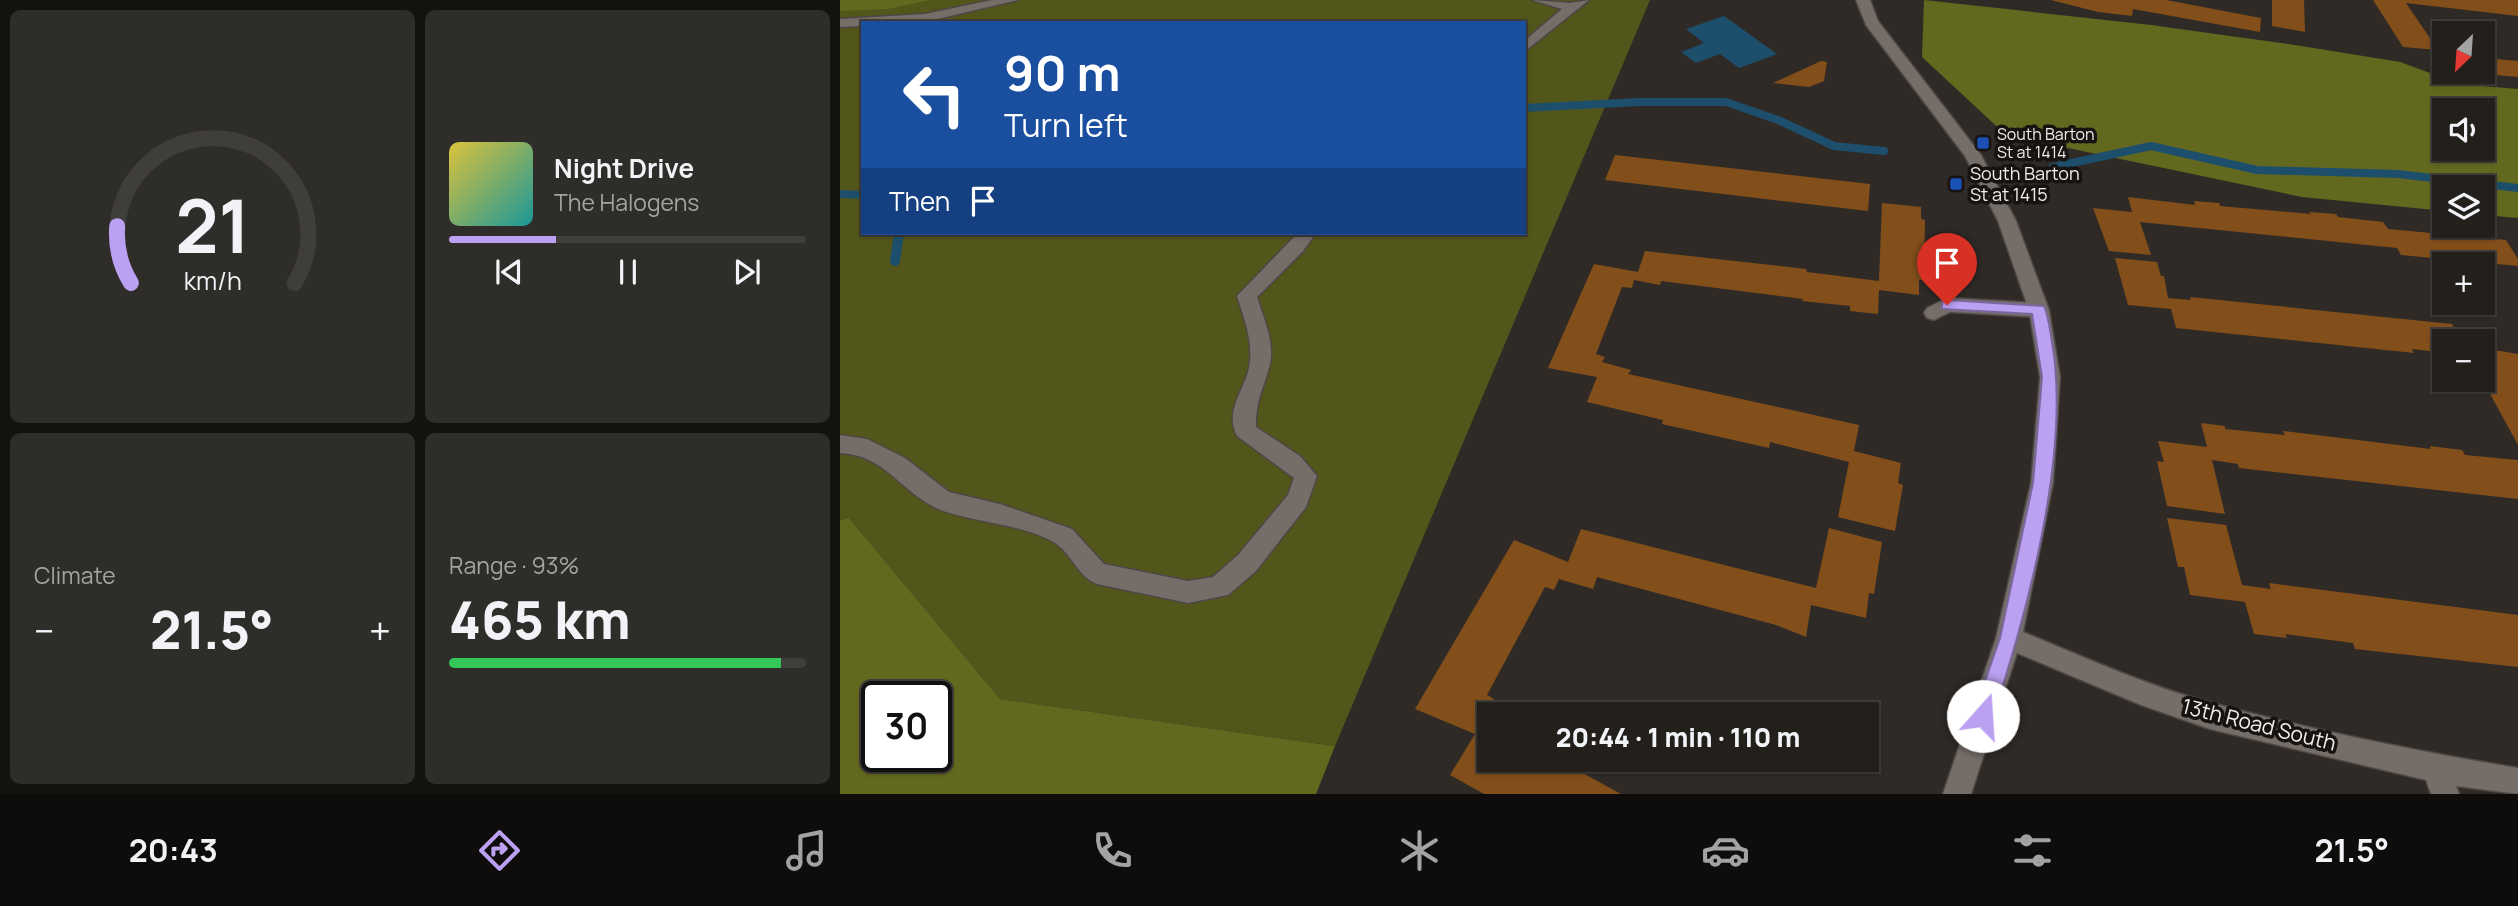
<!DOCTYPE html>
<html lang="en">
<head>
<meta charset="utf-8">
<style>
	body { margin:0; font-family:Manrope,sans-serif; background:#2f2d29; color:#f1f3f6; height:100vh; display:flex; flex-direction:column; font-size:26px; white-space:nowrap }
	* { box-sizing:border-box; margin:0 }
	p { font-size:23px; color:#a3a3a3 }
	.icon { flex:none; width:38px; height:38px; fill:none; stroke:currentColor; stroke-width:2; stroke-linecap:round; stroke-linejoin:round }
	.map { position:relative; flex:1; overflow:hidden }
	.sheet { display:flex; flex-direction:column; gap:10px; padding:10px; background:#13120f; width:840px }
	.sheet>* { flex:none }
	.top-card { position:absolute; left:21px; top:21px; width:665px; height:214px; border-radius:0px; box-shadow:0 2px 5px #0004,0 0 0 2px #403e3b; background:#1a4fa0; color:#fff; overflow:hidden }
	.needle { width:46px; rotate:205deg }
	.buttons { position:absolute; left:1592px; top:21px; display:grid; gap:14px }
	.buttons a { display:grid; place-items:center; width:63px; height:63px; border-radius:0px; background:#23201c; box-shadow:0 2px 5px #0004,0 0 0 2px #403e3b; font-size:35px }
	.speed { position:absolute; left:21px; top:681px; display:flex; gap:14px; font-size:35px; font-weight:700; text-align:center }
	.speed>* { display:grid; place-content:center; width:91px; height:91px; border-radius:50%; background:#23201c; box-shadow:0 2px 5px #0004,0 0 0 2px #403e3b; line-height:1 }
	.speed .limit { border:4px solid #111; border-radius:10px; background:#fff; color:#111 }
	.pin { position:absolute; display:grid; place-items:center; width:60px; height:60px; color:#fff; margin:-72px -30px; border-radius:50% 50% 50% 0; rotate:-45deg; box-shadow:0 0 7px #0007 }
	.pin .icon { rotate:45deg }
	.me { position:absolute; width:77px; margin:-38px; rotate:19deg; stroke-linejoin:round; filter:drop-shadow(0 0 5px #0008) }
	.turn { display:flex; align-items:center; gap:24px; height:147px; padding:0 28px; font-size:32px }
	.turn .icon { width:91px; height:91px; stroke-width:2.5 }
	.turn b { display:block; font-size:49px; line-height:60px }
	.then { display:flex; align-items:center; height:66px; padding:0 28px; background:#0003; gap:14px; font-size:26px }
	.big { font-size:52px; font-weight:800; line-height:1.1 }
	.sheet .tile { flex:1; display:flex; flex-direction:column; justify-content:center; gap:10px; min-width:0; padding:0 24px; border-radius:10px; background:#2f2d29 }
	.sheet .dial { align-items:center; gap:0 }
	.dial svg { height:182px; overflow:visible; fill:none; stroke:#403e3b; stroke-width:7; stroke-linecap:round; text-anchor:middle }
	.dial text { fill:#f1f3f6; stroke:none }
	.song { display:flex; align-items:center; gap:21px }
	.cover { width:84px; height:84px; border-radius:10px; background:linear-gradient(135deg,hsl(50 70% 55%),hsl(180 70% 35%)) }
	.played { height:7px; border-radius:4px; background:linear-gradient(90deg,#bca0f2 30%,#403e3b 30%) }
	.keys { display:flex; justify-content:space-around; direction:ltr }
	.heat { display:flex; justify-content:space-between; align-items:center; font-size:38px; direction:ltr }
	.charge { height:10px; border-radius:5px; background:linear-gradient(90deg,#34c759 93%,#403e3b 0) }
	.sheet .tiles { flex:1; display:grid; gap:10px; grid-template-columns:repeat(2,1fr) }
	.trip { position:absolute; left:637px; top:702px; width:402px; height:70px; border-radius:0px; background:#23201c; box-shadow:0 2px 5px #0004,0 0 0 2px #403e3b; font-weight:800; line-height:70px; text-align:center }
	.tabs { display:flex; height:112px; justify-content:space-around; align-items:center; background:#0e0d0b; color:#a3a3a3 }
	.tabs .icon { width:49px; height:49px }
	.tabs .active { color:#bca0f2 }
	.tabs b { font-size:32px; color:#f1f3f6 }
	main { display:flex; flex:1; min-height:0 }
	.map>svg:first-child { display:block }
</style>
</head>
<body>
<main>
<section class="sheet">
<div class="tiles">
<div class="tile dial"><svg viewBox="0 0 100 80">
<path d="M14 69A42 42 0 1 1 86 69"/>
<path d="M14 69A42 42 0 0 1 8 44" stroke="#bca0f2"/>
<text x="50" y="56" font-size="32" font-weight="700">21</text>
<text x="50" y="72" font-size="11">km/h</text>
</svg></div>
<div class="tile">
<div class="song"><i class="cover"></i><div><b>Night Drive</b><p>The Halogens</p></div></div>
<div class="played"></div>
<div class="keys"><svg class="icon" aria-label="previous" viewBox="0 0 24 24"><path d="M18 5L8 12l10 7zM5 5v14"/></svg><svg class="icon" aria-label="pause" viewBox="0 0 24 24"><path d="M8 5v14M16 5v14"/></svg><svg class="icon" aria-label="next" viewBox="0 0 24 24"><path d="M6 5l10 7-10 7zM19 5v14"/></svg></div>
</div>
<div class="tile"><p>Climate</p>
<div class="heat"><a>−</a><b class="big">21.5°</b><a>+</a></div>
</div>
<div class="tile"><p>Range · 93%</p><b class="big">465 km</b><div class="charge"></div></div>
</div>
</section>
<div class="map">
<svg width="1678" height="794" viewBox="0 0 1678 794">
	<rect width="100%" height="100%" fill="#2f2a26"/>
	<path fill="#53561a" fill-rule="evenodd" d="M0,0H810L495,746L160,699L9,518L0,520ZM23,23H684V233H23Z"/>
	<path fill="#63681f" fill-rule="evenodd" d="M0,0H90L47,9L0,11Z
		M1084,0L1311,25L1455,45L1560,62L1620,84L1678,89V218L1643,215V187H1605V211L1462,197L1166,135L1082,57ZM1605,110H1643V149H1605Z
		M9,518L160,699L495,746L476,794H0V520ZM37,696H96V756H37Z"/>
	<path fill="#1d4f6c" d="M884,16L937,54L899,68L880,54L856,63L841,52L864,43L846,29Z"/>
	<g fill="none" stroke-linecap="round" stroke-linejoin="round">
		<path stroke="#1d4f6c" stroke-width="8" d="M684,108L799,102H886L938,120L994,146L1044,151
			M1213,167L1311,146L1417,170L1558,174L1678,188
			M0,194L23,195"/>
		<path stroke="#1d4f6c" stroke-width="10" d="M55,261L59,233"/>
	</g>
	<path fill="#824f1b" d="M1211,0H1326L1421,18L1420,32L1293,9L1292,16L1258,12Z
		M1432,0H1464L1465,32L1432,26Z
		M1533,0H1678V16L1566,3L1598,50L1563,47Z
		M1643,58L1678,61V77L1643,74Z
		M981,61L987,62L984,81L969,87L933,83Z
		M775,155L1030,184L1028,211L765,180Z
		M1288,197L1355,205L1354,201L1379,203L1380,206L1471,214L1469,212L1496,214L1498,217L1543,222L1548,229L1666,240L1678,259V266L1561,255L1557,248L1300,222L1311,255L1269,251L1253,208L1292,212Z
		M1042,203L1081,207V219L1085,220L1084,280H1079V295L1039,290L1038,314L1010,311V306L962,301L963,299L821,281L820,285L794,280L792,288L782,287L756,354L765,357L762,362L791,370L788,374L1019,425L1014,451L1061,463L1058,483L1063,485L1055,531L998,517L1009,462L930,442L929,448L822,424L823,420L747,402L757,377L708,368L754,264L798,272L805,251L966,269L967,272L1039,281Z
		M1275,258L1317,262L1321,276H1324L1328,298L1351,300L1350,297L1612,324L1621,341H1605V353L1572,349L1574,353L1336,328L1331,309L1288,305Z
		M1643,348L1678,354V445L1643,381Z
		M1361,423L1385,426V429L1445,435L1443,431L1591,449L1590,446L1622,450L1625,455L1678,460V499L1399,468L1398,464L1372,460L1385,514L1327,506L1317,461L1324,462L1318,441L1367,447Z
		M1327,518L1386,525L1402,585L1431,589L1429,583L1678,615V667L1515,649L1513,643L1445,634L1447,638L1414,634L1405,602L1350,595L1344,567H1338Z
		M989,528L1042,542L1034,594L1029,593L1026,618L971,605L966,637L936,625L757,577L753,589L719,579L714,590L705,587L647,695L654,699L648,712L649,760H719L781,794H644L610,775L635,734L575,709L674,540L728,562L741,529L976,588Z"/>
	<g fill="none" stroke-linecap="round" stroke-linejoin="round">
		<g stroke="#4c4744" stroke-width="3">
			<path id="service" d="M152,0H178L85,22L23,23V26L0,27V19L85,14Z
				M692,0L730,3L749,0L684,52V41L722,9Z
				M458,233H476L463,251L417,297C424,320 436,344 429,368C422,393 416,399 416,427L460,456L477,476L466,507L416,571L388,595L348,603L257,584C238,577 232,554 215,543C183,523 130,523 96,508C60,491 45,455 0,453V435L27,439L65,458L109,492L160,504L232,529L264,564L348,581L373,577L398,555L448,495L454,478L397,436C383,409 408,387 410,361C412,338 404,318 397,296Z
				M1107,298L1199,303L1209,310L1199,317L1110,312L1094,320L1087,318L1084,313L1087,308Z"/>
		</g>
		<g stroke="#4c4744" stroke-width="3">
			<path id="minor" d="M1016,0H1030L1038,21L1141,155L1176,221L1209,310L1220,377L1213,483L1183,632C1245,657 1307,686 1372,703C1472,730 1576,751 1678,768V794L1616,786L1619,794H1591L1586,780L1370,729L1301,705L1177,653L1131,794H1103L1156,638L1191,483L1200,377L1189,310L1158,221L1125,156L1026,25Z"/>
		</g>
		<use href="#service" fill="#746d68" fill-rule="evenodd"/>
		<use href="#minor" fill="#746d68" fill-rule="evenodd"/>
	</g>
	<path fill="#bca0f2" stroke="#7a689d" stroke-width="2" d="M1107,300L1204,306C1209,317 1210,331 1212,342C1231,451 1188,611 1153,716L1150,723L1143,726L1136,723L1133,716L1160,638L1193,483L1202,377L1192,314L1102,309V302Z"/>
	<g fill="#1a4fb4" stroke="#161311" stroke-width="2.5">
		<rect x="1136" y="136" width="14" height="14" rx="3.5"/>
		<rect x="1109" y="177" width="14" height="14" rx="3.5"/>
	</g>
	<g text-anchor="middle" stroke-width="7" stroke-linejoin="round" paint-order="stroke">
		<g font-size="16" fill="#f0edea" stroke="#161311" text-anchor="start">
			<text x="1157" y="140">South Barton<tspan x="1157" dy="18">St at 1414</tspan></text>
		</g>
		<g font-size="18" fill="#f0edea" stroke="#161311" text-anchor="start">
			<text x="1130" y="180">South Barton<tspan x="1130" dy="21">St at 1415</tspan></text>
		</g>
		<g font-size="21" fill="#f0edea" stroke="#161311">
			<text transform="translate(1419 725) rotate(14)" y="7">13th Road South</text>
		</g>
	</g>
</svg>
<div class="buttons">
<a><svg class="needle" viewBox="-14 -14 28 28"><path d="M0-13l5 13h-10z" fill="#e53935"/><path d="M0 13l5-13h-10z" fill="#a3a3a3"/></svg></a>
<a><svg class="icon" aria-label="sound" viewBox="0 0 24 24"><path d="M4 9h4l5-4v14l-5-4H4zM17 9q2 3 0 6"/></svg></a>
<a><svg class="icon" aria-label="layers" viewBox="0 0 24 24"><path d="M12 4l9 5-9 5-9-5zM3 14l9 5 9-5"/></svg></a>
<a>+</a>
<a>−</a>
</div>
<div class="speed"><div class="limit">30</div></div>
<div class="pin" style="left:1107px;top:305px;background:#d93025"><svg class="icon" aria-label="arrive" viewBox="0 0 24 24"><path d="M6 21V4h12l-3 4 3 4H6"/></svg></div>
<svg class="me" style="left:1143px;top:716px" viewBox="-20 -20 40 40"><circle r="19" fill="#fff"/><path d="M0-13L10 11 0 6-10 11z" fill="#bca0f2"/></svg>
<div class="trip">20:44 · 1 min · 110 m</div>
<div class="top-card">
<div class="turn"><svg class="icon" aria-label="left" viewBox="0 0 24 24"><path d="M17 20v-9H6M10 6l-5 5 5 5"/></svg><div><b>90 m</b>Turn left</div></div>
<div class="then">Then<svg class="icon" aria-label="arrive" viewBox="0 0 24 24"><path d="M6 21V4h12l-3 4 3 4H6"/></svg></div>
</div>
</div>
</main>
<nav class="tabs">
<b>20:43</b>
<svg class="icon active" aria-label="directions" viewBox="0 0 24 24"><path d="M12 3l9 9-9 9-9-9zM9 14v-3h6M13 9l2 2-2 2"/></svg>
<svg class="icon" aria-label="music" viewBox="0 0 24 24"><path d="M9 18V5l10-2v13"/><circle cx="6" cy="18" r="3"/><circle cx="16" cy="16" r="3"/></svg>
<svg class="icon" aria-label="phone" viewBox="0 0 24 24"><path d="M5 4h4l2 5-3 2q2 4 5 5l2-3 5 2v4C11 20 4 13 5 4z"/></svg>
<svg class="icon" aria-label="climate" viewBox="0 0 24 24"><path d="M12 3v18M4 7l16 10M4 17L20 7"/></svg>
<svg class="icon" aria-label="car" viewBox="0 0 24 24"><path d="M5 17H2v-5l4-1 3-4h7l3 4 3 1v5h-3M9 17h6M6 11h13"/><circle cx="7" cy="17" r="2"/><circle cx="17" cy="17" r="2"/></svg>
<svg class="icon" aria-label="filters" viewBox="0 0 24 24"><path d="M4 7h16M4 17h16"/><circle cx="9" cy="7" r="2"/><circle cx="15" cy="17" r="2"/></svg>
<b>21.5°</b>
</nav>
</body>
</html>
